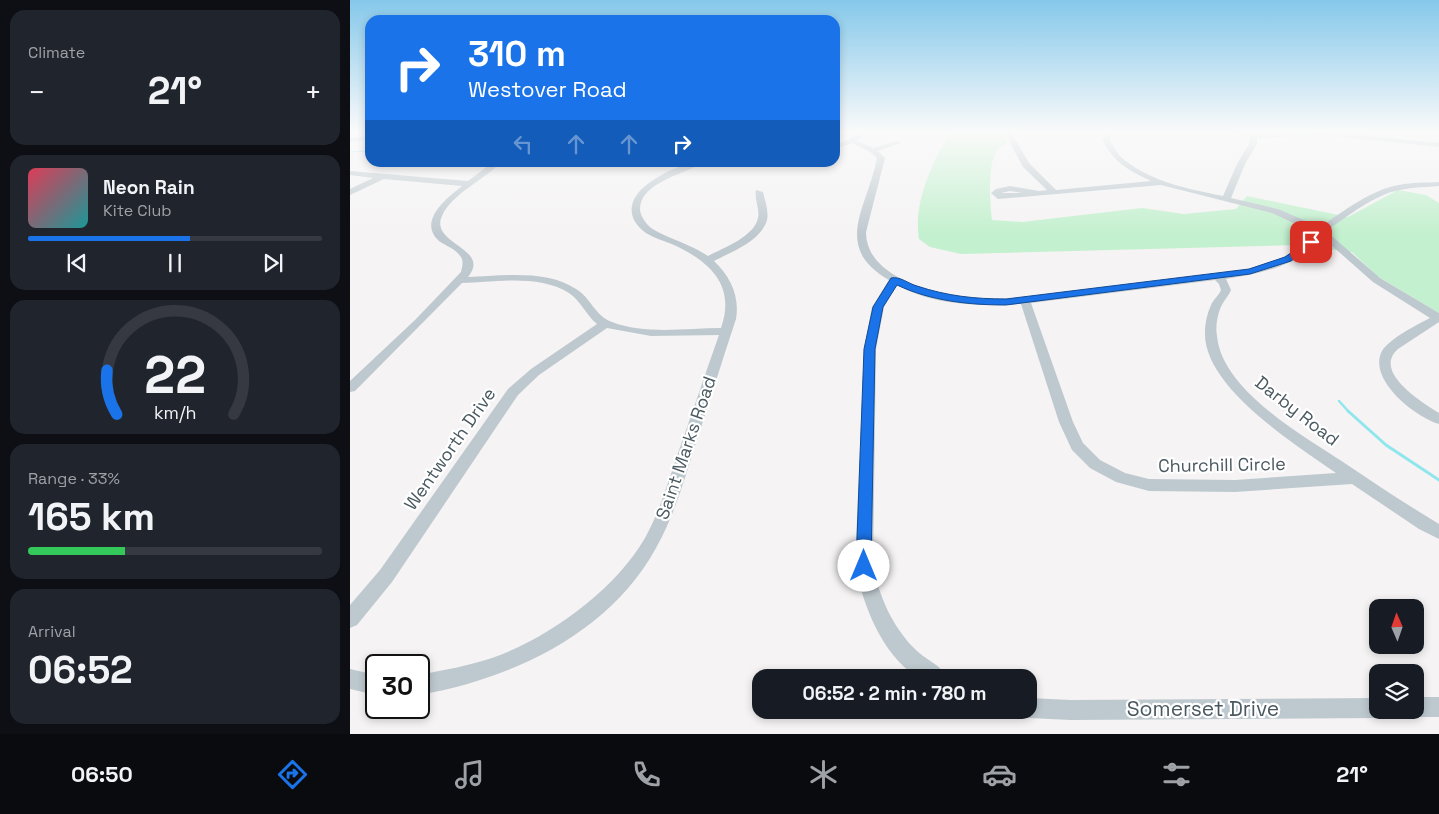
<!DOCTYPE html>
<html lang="en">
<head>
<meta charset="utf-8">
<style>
	body { margin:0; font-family:"Space Grotesk",sans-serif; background:#20242c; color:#f1f3f6; height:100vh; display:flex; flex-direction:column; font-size:19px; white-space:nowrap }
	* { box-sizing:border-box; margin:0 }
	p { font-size:16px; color:#9ea1a6 }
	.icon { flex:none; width:28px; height:28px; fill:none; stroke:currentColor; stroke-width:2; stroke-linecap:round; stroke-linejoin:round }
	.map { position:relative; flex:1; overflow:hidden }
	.details { display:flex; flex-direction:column; gap:10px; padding:10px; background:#0d0f14; width:350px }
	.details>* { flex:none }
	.guide { position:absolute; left:15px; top:15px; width:475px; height:152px; border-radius:15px; box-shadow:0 2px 8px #0003; background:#1a73e8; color:#fff; overflow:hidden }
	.needle { width:32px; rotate:358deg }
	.fabs { position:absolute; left:1019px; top:599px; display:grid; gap:10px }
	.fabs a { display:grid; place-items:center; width:55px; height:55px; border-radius:10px; background:#171b24; box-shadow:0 2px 8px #0003; font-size:25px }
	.speed { position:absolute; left:15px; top:654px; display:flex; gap:10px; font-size:25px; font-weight:700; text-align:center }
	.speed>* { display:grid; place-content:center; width:65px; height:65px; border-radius:50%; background:#171b24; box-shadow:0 2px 8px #0003; line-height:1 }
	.speed .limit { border:2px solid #111; border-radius:8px; background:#fff; color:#111 }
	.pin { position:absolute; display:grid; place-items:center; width:42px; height:42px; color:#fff; margin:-21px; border-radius:10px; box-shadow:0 2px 8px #0006 }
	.me { position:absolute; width:55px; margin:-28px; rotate:0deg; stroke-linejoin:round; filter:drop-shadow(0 0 4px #0008) }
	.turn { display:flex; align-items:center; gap:18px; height:105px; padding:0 20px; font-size:22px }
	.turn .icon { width:65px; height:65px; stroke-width:2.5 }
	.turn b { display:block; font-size:35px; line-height:42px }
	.lanes { display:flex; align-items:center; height:48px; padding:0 20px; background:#0003; justify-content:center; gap:25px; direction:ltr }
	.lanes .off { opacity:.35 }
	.big { font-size:38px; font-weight:600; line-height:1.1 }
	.details .tile { flex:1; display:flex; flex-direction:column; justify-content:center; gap:8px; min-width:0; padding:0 18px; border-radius:15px; background:#20242c }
	.details .dial { align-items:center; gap:0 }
	.dial svg { height:130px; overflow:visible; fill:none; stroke:#363941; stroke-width:7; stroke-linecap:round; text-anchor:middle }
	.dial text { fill:#f1f3f6; stroke:none }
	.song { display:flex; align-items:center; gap:15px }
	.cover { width:60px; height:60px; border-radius:8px; background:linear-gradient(135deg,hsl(350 70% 55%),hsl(180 70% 35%)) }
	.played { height:5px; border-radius:2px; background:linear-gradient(90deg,#1a73e8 55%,#363941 55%) }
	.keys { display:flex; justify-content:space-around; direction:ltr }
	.heat { display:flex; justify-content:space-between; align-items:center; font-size:28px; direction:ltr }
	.charge { height:8px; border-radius:4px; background:linear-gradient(90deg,#34c759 33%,#363941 0) }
	.trip { position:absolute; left:402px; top:669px; width:285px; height:50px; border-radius:15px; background:#171b24; box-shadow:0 2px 8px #0003; font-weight:600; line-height:50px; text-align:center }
	.dock { display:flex; height:80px; justify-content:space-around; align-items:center; background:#090b0e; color:#9ea1a6 }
	.dock .icon { width:35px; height:35px }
	.dock .current { color:#1a73e8 }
	.dock b { font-size:22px; color:#f1f3f6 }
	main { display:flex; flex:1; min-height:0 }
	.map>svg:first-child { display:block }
</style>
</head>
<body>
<main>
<section class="details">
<div class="tile"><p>Climate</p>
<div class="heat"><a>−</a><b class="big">21°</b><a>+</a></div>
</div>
<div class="tile">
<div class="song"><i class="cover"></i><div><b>Neon Rain</b><p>Kite Club</p></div></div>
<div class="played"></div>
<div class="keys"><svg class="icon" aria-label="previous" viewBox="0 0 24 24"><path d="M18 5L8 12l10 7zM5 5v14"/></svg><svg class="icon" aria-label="pause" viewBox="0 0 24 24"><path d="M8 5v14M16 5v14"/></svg><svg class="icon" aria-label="next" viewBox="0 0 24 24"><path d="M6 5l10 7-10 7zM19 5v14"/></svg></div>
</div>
<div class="tile dial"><svg viewBox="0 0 100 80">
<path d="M14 69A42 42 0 1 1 86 69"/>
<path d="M14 69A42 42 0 0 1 8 42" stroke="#1a73e8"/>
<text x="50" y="56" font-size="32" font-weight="700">22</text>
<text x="50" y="72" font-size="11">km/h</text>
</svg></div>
<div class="tile"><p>Range · 33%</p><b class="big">165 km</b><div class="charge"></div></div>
<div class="tile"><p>Arrival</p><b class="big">06:52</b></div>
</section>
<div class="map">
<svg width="1089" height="734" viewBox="0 0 1089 734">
	<rect width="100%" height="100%" fill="#f5f3f3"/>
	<path fill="#c3f0ce" d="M600,132H653L657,143C655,145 650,147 648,149C637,162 640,204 642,220L672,222L792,208L834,214L886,209L897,196L998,217L1048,190L1076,195L1089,203V313L1027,276L1002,252L947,245L611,254L580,247L569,239C563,202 582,164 600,132Z"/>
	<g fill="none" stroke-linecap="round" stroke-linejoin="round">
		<path stroke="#90e6ed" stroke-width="1" d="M1070,132L1089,143
			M0,152L20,151"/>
		<path stroke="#90e6ed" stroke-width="2.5" d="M989,401L999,412"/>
		<path stroke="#90e6ed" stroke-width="3" d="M998,411L1036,445L1089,480"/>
		<path fill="#bec9cf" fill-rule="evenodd" d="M510,132H518L507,141L523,148L547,141L551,143L528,151L535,158L516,232C516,252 529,266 546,276C616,315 701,294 776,285C829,278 931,278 965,233L922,213L811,185L648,199L641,193L646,189L660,186L689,191L697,190L673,167L654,132H661L679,163L706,190L801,181C776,169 766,164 752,140L755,132H761L760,140C763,145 766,152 770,156C797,181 838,189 873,196L887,164L899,144L900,137L881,132L904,134L983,132L1089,143V147L971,135L907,138V144L895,164L881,198L928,209L970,227C994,211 1020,190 1049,185C1062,182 1076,183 1089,182V186C1076,187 1063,187 1050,190C1025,194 997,217 976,231L1030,278L1089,313V322L1048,349C1022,372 1072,402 1089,413V424C1065,417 1017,379 1032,351C1039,339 1068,324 1080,318L1023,282L972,237C950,266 909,274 876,279L881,290C879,295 876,298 873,303C868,311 865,326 867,336C872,390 952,435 993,462C1024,483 1056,504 1089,524V539L1069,529L1002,484L885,492L799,491L766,482L740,468L722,450L709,422L671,304C630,306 584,306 547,285L534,307L526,349L523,566C530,598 542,626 565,649C574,659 592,665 597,678H568C531,653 514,607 505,566L514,349L522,307L539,280C481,247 518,207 527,158L520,152L502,143L485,149V145L499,139ZM660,191L672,193H651ZM865,280L869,284L871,290C869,295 865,298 862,303C858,311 855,322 855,332C853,387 946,445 986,473L885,480L799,479L775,473L750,460L733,443L723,422L681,303Z
			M20,136V140L0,142V138Z
			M143,162H151C135,180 102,193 92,216C79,244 142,248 118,277C152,276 196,269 226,289C241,298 245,316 262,322C295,335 337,328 371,328C386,285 360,262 324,245C315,241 304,238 296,233C274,217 279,197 299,183C315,171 336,162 355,162C338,173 289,182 290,210C291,218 298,227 306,231C323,240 342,245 358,256C373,248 404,237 408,218C410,209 404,199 406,190L413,192C415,201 419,211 417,220C411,241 381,252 364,261C380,276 390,296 386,319C372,361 359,403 345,446C334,481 324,516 306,548C259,634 161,679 69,695V675C94,670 118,666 142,658C199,638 265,590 295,538C310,511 318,482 328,453C342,414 355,374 369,335L301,336L257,328L189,375L168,395L42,582L7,625L0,628V605L30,570L158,389L181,369L247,324C236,315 231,301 219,293C189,274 145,282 112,283L5,391L0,392V381L65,320L111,272C112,267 114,262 111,257C106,249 96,246 89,241C67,221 97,198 112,186L34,179L0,195V189L23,178L0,175V171L118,181Z
			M0,669L26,675V695L0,689Z
			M1065,697H1089V717H1065L1058,714L1056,710H1065Z
			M679,698L721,700L1028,698V710H1037L1035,715L1028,718L721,720L679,718L672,715L670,710H679Z"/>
	</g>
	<linearGradient id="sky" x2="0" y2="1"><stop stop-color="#85c8ea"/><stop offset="0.56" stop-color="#fafafa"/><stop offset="1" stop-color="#fafafa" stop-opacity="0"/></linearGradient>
	<rect width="1089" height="235" fill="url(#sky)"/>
	<path fill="#1a73e8" stroke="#114b97" d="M961,239L964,240V243L941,261L900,274L656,305C619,305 581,301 547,285L533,307L525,349L521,566L519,571L514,573L508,571L506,566L514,349L523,307L541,278C550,276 559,284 567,286C597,296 625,299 656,299L899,269L935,257Z"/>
	<g text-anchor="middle" stroke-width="4.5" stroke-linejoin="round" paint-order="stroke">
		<g font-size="18" fill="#4a5960" stroke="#fff">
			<text transform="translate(947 411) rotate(38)" y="6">Darby Road</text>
			<text transform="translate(336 448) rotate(-71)" y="6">Saint Marks Road</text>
			<text transform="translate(100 449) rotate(-55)" y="6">Wentworth Drive</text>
			<text transform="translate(872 465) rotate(-1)" y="6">Churchill Circle</text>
		</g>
		<g font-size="21" fill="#4a5960" stroke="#fff">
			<text x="853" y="716">Somerset Drive</text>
		</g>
	</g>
</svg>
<div class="fabs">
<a><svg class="needle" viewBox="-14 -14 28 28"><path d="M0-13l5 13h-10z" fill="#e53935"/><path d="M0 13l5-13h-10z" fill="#9ea1a6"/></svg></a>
<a><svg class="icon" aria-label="layers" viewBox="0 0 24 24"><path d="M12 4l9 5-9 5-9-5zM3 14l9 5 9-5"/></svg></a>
</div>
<div class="speed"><div class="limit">30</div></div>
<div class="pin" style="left:961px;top:242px;background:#d93025"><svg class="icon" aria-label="arrive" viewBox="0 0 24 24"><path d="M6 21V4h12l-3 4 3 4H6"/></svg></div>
<svg class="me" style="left:514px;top:566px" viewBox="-20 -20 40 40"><circle r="19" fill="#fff"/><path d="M0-13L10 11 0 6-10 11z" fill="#1a73e8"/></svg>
<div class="trip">06:52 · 2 min · 780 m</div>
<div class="guide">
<div class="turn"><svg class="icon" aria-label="right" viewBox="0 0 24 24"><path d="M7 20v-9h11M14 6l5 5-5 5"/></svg><div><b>310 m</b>Westover Road</div></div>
<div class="lanes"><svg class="icon off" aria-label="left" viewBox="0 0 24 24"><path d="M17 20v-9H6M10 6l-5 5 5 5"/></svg><svg class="icon off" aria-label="ahead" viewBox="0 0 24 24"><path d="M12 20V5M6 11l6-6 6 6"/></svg><svg class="icon off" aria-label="ahead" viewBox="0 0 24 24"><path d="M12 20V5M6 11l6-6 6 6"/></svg><svg class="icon" aria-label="right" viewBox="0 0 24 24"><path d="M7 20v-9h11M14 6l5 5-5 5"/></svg></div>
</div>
</div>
</main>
<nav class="dock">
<b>06:50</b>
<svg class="icon current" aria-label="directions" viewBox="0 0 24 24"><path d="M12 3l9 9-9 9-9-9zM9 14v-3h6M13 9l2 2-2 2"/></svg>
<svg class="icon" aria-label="music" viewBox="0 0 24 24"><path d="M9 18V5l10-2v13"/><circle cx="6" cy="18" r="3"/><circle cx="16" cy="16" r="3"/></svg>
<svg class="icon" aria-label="phone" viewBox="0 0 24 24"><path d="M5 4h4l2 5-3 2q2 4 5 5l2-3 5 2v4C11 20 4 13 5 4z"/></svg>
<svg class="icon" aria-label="climate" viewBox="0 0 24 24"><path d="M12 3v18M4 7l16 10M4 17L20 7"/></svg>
<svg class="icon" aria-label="car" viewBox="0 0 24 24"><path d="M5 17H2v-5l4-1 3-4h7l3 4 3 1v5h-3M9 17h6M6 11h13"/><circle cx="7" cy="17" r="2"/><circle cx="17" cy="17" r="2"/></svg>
<svg class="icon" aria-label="filters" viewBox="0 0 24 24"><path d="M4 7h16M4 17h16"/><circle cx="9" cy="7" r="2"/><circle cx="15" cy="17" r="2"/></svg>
<b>21°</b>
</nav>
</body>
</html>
